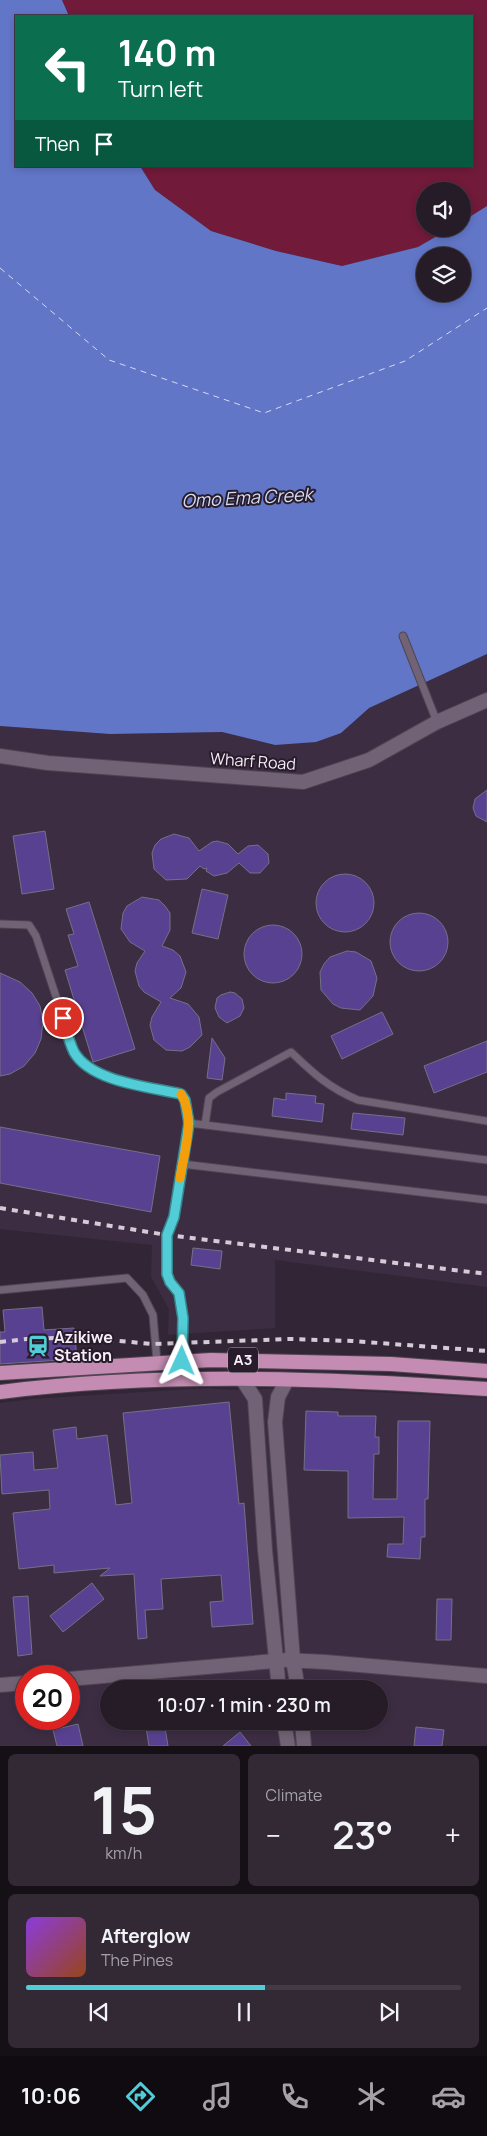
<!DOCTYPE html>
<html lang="en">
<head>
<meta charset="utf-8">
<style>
	body { margin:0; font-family:Manrope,sans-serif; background:#322934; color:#f1f3f6; height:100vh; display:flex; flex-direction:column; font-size:19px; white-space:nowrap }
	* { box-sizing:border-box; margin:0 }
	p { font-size:16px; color:#a4a1a8 }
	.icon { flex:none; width:28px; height:28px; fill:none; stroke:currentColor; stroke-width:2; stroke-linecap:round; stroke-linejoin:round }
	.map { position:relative; height:1746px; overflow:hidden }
	.side { display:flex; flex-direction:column; gap:8px; padding:8px; background:#150f16; flex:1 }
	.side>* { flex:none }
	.banner { position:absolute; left:15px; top:15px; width:458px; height:152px; border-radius:0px; box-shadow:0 2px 8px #0003,0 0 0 1px #423a45; background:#0b6e4f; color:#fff; overflow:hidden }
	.tools { position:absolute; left:416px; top:182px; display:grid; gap:10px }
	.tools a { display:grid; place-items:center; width:55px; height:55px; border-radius:50%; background:#261c28; box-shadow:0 2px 8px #0003,0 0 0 1px #423a45; font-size:25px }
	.speed { position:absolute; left:15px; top:1665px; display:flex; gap:10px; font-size:25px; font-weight:700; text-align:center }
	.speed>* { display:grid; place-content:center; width:65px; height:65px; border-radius:50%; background:#261c28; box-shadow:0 2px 8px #0003,0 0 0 1px #423a45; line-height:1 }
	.speed .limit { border:8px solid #d22; background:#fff; color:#111 }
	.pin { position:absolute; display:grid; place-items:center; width:42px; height:42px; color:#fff; margin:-21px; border:2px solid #fff; border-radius:50%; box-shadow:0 1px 5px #0007 }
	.me { position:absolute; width:55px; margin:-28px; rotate:1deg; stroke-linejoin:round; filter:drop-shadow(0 0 4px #0008) }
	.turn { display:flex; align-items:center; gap:18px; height:105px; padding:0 20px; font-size:22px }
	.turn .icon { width:65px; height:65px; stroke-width:2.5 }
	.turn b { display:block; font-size:35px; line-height:42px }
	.then { display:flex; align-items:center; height:48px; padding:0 20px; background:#0003; gap:10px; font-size:19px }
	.big { font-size:38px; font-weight:600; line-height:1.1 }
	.side .tile { flex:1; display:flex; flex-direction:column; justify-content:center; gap:8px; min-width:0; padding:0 18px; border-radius:8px; background:#322934 }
	.side .dial { align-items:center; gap:0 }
	.dial b { font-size:65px; line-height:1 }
	.song { display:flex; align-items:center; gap:15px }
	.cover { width:60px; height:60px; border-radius:8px; background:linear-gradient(135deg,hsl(270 70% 55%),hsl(20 70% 35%)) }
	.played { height:5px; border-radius:2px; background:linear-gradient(90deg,#52ccd6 55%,#423a45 55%) }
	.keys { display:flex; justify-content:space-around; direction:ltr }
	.heat { display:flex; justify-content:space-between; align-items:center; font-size:28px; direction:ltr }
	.side .tiles { flex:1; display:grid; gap:8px; grid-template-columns:1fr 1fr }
	.tile:last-child { grid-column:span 2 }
	.trip { position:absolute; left:100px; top:1680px; width:288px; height:50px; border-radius:25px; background:#261c28; box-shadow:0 2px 8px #0003,0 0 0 1px #423a45; font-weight:600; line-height:50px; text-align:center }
	.tabs { display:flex; height:80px; justify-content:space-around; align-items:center; background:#0f0b10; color:#a4a1a8 }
	.tabs .icon { width:35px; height:35px }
	.tabs .current { color:#52ccd6 }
	.tabs b { font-size:22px; color:#f1f3f6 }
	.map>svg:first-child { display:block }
</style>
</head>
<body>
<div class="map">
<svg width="487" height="1746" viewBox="0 0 487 1746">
	<rect width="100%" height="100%" fill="#322636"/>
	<path fill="#3d2d43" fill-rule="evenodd" d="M487,654V1287L275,1260V1328L168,1335L169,1309L151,1277L152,1245L0,1229V726L110,734L222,732L275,745L341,733L368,708Z
		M207,1388L230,1390L299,1388L487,1398V1746H0V1403L32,1399ZM26,1676H69V1719H26ZM109,1689H379V1721H109Z"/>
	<path fill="#711a39" d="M62,0H487V206L463,221L462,191H425V229H449L418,247L342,266L276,251L211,231L155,190L140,166H471V16H69Z"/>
	<path fill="#6276c8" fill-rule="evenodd" d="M0,0H62L69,16H16V166H140L155,190L211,231L276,251L342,266L418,247L449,229H462L463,221L487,206V654L369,708L341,733L316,742L275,745L222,732L110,734L0,726ZM425,256H462V294H425Z"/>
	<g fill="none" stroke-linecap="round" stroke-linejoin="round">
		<path stroke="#d4dbf1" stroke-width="1" stroke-dasharray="6 5" stroke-linecap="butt" d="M0,268L109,360L264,413L405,361L487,308"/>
	</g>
	<path fill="#594191" stroke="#747086" d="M487,790V822L476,816L473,808L475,799Z
		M45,831L54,889L22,894L13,836Z
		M174,834L189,838L199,851L212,842L217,841L228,844L238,854L248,846L258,845L268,854L269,863L260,873H250L239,863L227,873L214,876L206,871L207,868L204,869L200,866L187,879L166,880L154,869L152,853L155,845L161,839Z
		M316 903a29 29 0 1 1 58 0a29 29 0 1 1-58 0Z
		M202,889L228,895L218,939L192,933Z
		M142,897L159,900L165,906L170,913V930L162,946L173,950L180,956L186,972L181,988L170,998L188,1004L199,1017L202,1035L190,1047L182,1051L166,1050L154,1040L150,1025L152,1017L161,1002L144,992L139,986L135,971L137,963L145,951L130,942L121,929L123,913L127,906Z
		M89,902L135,1049L93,1062L65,970L78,966L68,935L74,934L66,909Z
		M390 942a29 29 0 1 1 58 0a29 29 0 1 1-58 0Z
		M244 954a29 29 0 1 1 58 0a29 29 0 1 1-58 0Z
		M347,951L356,952L371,961L377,978L373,996L360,1010L341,1008L333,1004L321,990L320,972L324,964L330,957Z
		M0,973L20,982L32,993L40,1006L43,1022L41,1039L35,1053L24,1066L10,1074L0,1076Z
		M230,992L235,993L242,999L244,1008L240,1016L227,1023L219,1017L215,1008L217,998L221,995Z
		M382,1012L393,1034L342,1059L331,1036Z
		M212,1038L225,1058L222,1080L207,1078Z
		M487,1041V1072L434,1093L424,1066Z
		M286,1093L316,1096L315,1103L324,1104L322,1122L272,1116L274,1098L286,1100Z
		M353,1113L405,1118L403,1135L351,1129Z
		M0,1127L160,1156L151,1212L0,1183Z
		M193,1248L222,1251L220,1269L191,1265Z
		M42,1307L44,1330L74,1328L77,1359L0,1364V1332H5L3,1310Z
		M229,1402L239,1504L244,1503L253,1624L212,1627L210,1602L223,1601L221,1575L161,1579L163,1609L145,1610L147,1638L138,1639L134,1574L100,1576L110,1568L54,1573V1565L19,1569L13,1513L50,1509L49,1490L2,1494L0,1455L33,1452L34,1470L58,1468L53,1430L76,1427L77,1439L107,1435L116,1505L132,1503L123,1413Z
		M306,1411L338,1412V1416H376L375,1437H379V1454H374L373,1499H397L398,1421H430L428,1499H425V1537H421L420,1559L387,1557L388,1544H403L404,1517L348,1518V1471L304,1470Z
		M92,1583L104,1599L63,1632L50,1616Z
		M28,1596L32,1654L18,1656L13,1597Z
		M437,1599H452L451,1640H436Z
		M145,1721H164L168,1746H149Z
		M78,1724L83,1746H57L53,1730Z
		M416,1727L444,1730L442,1746H414Z
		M240,1732L251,1746H223Z"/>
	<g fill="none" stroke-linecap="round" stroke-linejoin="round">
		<g stroke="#4f4552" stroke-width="9">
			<path id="service" d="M403,636L437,722
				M0,924L29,925L36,936L74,1051C97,1083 144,1086 181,1094L185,1100L189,1123L174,1217L167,1235V1274L170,1282L179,1293L183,1319L182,1361
				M189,1123L487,1160
				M205,1125L209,1098L217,1092L291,1052C313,1073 329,1088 358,1100L487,1121
				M182,1164L487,1200
				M0,1290L127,1278L143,1295L153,1315L157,1362"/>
		</g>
		<g stroke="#4f4552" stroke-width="16">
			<path id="minor" d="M0,756L48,763L303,782L369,760L437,722L487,700
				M69,1679L275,1661
				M0,1685L26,1683"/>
		</g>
		<g stroke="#4f4552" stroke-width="16">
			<path id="tertiary" d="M242,1379L255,1399L265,1550L279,1689
				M287,1380L278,1397L275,1422L293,1660L298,1689
				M285,1660L325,1662L487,1676
				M284,1721L288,1746
				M302,1721L304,1746"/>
		</g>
		<g stroke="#4f4552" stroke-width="16">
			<path id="trunk" d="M0,1373L211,1360L391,1364L487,1371
				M0,1392C161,1372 325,1378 487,1389"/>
		</g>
		<use href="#service" stroke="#716375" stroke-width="7"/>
		<use href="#minor" stroke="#716375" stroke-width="14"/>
		<use href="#tertiary" stroke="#716375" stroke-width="14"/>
		<use href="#trunk" stroke="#c48cb2" stroke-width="14"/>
		<path stroke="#d4cbd7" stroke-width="4" stroke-dasharray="6 6" stroke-linecap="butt" d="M0,1208L167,1235L487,1274
			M0,1342L27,1339L77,1337L152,1344L290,1339L352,1341L487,1351"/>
	</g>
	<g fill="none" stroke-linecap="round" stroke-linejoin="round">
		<g stroke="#35858b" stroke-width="12">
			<path id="route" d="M63,1018C66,1029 69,1042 74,1052C91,1082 150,1087 181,1094L185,1100L189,1123L174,1217L167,1235V1274L170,1282L179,1293L183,1318L182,1361"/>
		</g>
		<use href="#route" stroke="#52ccd6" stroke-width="9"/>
		<path stroke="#f59e0b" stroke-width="9" d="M180,1178C184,1153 196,1118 181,1094"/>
	</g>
	<defs>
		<g id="station-bare" transform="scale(1.725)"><path d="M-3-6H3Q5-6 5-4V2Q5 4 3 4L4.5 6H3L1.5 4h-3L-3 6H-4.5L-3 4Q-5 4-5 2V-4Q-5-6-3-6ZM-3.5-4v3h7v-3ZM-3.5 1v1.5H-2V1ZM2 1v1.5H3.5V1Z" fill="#52ccd6" stroke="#281c2c" stroke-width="2.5" paint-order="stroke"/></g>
	</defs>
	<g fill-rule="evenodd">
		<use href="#station-bare" x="38" y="1346"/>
	</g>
	<g text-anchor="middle" stroke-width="4" stroke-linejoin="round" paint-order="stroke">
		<rect fill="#281c2c" stroke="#b8afbc" stroke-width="1" x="228" y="1347.5" width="30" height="25" rx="4"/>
		<g font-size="15" font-weight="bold" fill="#f6eef9">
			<text x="243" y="1365">A3</text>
		</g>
		<g font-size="16" fill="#f6eef9" stroke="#281c2c">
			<text transform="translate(253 761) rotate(4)" y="6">Wharf Road</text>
		</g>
		<g font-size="16" font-weight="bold" fill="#f6eef9" stroke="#281c2c" text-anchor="start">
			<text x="54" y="1343">Azikiwe<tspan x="54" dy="18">Station</tspan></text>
		</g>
		<g font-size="18" font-style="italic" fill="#d4dbf1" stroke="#281c2c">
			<text transform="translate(247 498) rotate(-3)" y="6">Omo Ema Creek</text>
		</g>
	</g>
</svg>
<div class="tools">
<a><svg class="icon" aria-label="sound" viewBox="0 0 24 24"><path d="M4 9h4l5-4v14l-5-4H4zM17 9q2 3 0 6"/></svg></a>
<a><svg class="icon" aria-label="layers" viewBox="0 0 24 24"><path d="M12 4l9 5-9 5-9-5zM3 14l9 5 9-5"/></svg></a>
</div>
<div class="speed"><div class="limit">20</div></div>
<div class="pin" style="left:63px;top:1018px;background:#d93025"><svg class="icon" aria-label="arrive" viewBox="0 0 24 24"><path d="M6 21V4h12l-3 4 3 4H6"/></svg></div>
<svg class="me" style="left:182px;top:1361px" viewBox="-20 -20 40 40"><path d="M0-17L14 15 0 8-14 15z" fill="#52ccd6" stroke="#fff" stroke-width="4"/></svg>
<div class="trip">10:07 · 1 min · 230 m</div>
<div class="banner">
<div class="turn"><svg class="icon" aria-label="left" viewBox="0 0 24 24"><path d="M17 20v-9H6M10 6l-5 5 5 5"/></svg><div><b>140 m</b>Turn left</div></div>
<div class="then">Then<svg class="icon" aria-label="arrive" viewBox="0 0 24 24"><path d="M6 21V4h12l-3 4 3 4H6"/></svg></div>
</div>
</div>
<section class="side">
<div class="tiles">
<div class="tile dial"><b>15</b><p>km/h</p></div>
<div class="tile"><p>Climate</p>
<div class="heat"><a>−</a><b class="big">23°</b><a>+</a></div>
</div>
<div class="tile">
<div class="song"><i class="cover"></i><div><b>Afterglow</b><p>The Pines</p></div></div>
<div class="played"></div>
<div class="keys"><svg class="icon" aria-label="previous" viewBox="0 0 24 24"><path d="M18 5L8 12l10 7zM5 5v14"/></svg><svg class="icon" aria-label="pause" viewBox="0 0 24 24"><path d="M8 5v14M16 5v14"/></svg><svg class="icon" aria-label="next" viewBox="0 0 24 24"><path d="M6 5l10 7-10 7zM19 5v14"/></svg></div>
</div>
</div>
</section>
<nav class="tabs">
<b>10:06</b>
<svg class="icon current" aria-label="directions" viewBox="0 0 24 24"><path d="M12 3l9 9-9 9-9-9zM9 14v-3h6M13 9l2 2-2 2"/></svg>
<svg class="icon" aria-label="music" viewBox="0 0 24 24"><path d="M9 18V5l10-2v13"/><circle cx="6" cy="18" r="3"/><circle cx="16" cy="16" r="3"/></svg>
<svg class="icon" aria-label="phone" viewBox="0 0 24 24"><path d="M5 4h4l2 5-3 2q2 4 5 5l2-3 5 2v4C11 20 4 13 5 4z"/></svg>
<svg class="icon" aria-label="climate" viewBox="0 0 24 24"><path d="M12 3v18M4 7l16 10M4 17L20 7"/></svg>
<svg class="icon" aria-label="car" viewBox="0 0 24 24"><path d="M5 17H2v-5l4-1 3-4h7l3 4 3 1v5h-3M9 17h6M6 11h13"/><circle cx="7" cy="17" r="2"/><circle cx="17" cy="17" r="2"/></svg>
</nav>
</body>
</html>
